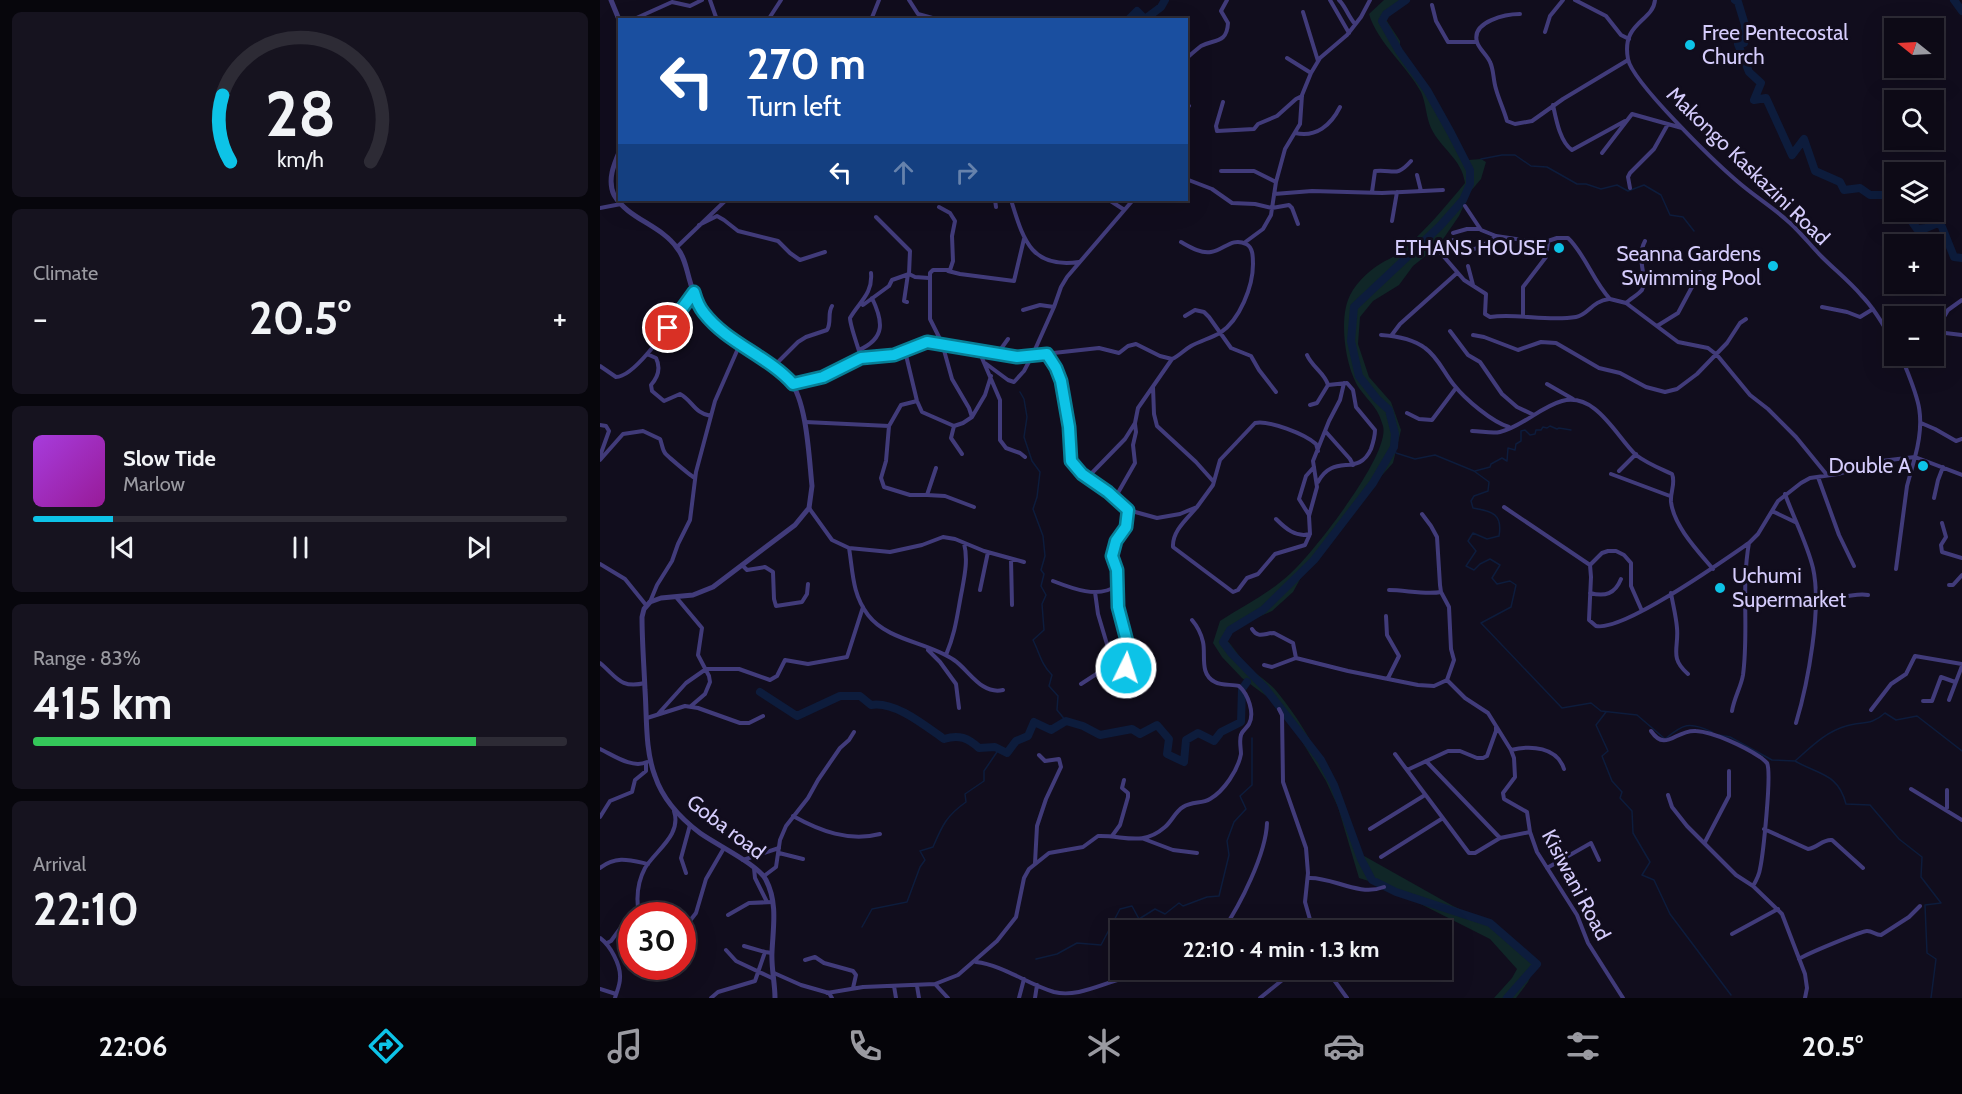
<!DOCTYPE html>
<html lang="en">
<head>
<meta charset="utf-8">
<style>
	body { margin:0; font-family:Cabin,sans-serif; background:#16131f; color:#f1f3f6; height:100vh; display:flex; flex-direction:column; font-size:22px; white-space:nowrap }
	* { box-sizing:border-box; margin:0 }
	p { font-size:20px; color:#9a9aa1 }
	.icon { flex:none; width:33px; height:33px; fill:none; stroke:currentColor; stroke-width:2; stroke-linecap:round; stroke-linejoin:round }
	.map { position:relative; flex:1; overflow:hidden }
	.panel { display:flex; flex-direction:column; gap:12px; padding:12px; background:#07060c; width:600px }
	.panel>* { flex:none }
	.hud { position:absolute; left:18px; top:18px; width:570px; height:183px; border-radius:0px; box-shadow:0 6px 24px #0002,0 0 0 2px #2d2b35; background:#1a4fa0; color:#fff; overflow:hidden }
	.needle { width:39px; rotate:288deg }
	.controls { position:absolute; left:1284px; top:18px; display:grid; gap:12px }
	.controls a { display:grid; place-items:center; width:60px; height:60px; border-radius:0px; background:#0d0a16; box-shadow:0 6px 24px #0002,0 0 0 2px #2d2b35; font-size:30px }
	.speed { position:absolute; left:18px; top:902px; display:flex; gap:12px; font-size:30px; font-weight:700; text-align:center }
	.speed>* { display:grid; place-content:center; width:78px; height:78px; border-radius:50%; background:#0d0a16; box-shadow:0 6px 24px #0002,0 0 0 2px #2d2b35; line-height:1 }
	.speed .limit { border:9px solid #d22; background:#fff; color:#111 }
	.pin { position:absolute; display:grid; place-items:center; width:51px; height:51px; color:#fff; margin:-26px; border:3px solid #fff; border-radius:50%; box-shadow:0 2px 6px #0007 }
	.me { position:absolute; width:66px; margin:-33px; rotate:4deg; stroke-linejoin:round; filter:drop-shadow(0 0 4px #0008) }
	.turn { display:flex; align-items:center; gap:21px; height:126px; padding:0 30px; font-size:27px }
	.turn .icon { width:78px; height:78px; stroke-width:2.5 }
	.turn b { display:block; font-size:42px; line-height:51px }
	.lanes { display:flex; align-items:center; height:57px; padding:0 30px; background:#0003; justify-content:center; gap:30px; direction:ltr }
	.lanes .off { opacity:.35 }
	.big { font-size:45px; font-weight:700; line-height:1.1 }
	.panel .widget { flex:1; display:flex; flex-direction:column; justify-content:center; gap:9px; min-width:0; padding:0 21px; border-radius:9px; background:#16131f }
	.panel .dial { align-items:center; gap:0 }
	.dial svg { height:156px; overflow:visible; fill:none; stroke:#2d2b35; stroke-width:7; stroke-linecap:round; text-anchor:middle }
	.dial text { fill:#f1f3f6; stroke:none }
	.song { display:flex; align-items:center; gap:18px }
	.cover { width:72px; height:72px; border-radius:9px; background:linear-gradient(135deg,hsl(280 70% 55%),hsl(300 70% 35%)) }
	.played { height:6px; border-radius:3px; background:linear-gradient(90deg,#0dc3e7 15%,#2d2b35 15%) }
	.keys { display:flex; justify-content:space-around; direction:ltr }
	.heat { display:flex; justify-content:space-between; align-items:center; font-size:33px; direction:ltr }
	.charge { height:9px; border-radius:4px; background:linear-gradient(90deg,#34c759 83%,#2d2b35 0) }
	.trip { position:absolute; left:510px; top:920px; width:342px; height:60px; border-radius:0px; background:#0d0a16; box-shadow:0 6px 24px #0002,0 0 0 2px #2d2b35; font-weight:700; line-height:60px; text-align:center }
	.tabs { display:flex; height:96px; justify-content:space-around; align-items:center; background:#050409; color:#9a9aa1 }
	.tabs .icon { width:42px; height:42px }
	.tabs .active { color:#0dc3e7 }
	.tabs b { font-size:27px; color:#f1f3f6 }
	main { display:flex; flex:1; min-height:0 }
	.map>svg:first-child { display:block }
</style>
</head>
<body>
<main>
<section class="panel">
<div class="widget dial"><svg viewBox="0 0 100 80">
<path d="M14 69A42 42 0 1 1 86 69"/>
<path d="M14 69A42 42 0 0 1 10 35" stroke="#0dc3e7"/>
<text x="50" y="56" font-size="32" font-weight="700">28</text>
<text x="50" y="72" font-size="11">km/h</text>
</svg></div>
<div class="widget"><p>Climate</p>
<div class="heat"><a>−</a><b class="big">20.5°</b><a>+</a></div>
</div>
<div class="widget">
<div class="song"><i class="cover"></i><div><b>Slow Tide</b><p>Marlow</p></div></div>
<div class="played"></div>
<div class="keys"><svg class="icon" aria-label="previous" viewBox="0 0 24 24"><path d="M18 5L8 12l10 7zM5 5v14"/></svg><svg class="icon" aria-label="pause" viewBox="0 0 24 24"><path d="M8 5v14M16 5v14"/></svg><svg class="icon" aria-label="next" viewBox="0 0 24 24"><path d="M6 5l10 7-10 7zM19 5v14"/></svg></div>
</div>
<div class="widget"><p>Range · 83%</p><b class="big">415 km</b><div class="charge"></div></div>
<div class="widget"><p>Arrival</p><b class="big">22:10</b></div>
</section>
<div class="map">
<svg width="1362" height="998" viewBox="0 0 1362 998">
	<rect width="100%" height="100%" fill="#110d1d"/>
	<path fill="#102627" d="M784,0H805L783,15L800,41V54L827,88L841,117L848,125L852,137L869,160L881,159L886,162L881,179L870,192L859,216L839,245L813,266L799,285L773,301L760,317L758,344L769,377L791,402L801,430L793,463L775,483L743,528L704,572L693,592L672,611L634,628L624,637C633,646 639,657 648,666C657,676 670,682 678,693C717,741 738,794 757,852L853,906L891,924L937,962L928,982L916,998H894L912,978L917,969L890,939L785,886L759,878L738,807L726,781L681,707L642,678L622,657L613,643L620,621C644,605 670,593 691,573C713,553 791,454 783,426C778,408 772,405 762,392C746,373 739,324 748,300C753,286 767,272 780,264C788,259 797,256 803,250C826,230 846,206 865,183C862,159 841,149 831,128C826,117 826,103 821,92C807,66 777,42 769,14Z"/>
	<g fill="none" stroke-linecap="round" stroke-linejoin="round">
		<path stroke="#0d1c3c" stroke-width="1.5" d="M881,159L902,155H915L931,166L947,167L977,184H986L1001,189L1017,185L1028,191L1044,185L1061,195L1070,215L1083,217L1094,231
			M420,392L424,399L427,417L424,437L432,461L440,472L437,497L433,509L443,536L445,556L441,570L444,574L441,586L446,595L442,604L444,630L433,640C440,654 441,664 452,675L449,686L458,696L457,710L466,721
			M794,447L796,453L815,459L835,455L874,471L889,482L888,491L874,496L871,501L873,508C892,511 903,514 899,536L887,539L873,533L868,541L876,551L866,566L874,570L880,564L890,559L900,565L892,578L897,584L910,581L916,585L911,607L881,623L962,708L991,703L1001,711L1037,715L1065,739C1083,724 1089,721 1112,732
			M875,471L890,467L891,464L902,458L907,461L908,448L915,450L916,444L921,441V431L925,430L930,435L935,434L936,430H941L943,427L947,428L950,426L957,429L959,428L971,430
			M1006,712L996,725L1008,751L1002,756L1012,781L1022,792L1020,798L1032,811L1033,833L1050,862L1042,875L1054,880L1070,914L1131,995
			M1119,735L1130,737L1172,760L1195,761C1210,748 1225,732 1246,726C1262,721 1271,726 1285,713L1296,720L1317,716L1362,751
			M1195,761C1219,775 1238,773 1246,804L1270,805L1299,839L1322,857L1321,877L1341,903L1325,905L1327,953L1336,959L1331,998
			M262,927L272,909L307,902L320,867L325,860L320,851L333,847C342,826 346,816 366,802L365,794L384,781V771L399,749
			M436,959L457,954L477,943L501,945L520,909L532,906L539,919L555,909L565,914L579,903L583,906L607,897L619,896L629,855L627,841L634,822L646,809L640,796L652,785V738"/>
		<path stroke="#0d1c3c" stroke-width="8" d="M806,0L786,14L782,21L799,51L827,90L851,133L870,170V184L863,200L840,226L754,307L751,341L759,376L777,399L789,410L795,434L794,447L773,483L714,560L663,610L630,630L623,642L632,654L665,688L721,760L734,785L761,859L772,880L796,892L890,923L937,964L907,998
			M1135,0L1138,2L1145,25L1144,43L1138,44L1149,72L1161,83L1154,100L1166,98L1192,155L1204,139L1215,171L1240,182L1244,190L1260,188L1270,195H1288L1294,201
			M1354,0L1362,11
			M528,20L537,11L545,19L561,7L565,0
			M1305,212L1317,229L1326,228L1340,222L1354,257L1362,258
			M160,692L197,716L240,696H260L271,705C295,701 324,725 344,739C359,734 368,738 379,748L395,747L407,753L416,741L428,736L434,722L451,730L466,721L483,726L500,735L532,729L540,734L557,725L569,739L567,754L584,762L586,740L598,733L614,741L621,732L641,722L642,689L647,682"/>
		<path stroke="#413b7a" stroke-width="4" d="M110,0L117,20
			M309,0L318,14L336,19
			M730,0L749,33
			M739,0C746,7 748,16 755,24
			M975,0L1006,16L1021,35L1029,39
			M1055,0C1053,22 1021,22 1028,59C1032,82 1116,163 1137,181C1154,196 1174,208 1190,223C1202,234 1211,246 1222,257C1235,270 1249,281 1261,295C1275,309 1285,327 1294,344
			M832,5L836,21L848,42H877
			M703,12L718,61
			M920,14C907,14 871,21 877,42C879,49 887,55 890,62C894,70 893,80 896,89C899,100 904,110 907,121L915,124L932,121L963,99L1028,60
			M32,20L72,2L90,6L102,0
			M168,20L181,0
			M271,20L279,0
			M945,32L950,16L963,0
			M687,58L711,73
			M586,59C591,54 596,50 601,46C614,39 627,44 628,23L621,11L627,0
			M623,102L616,126L617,131L654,129L658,124L677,116L696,99L702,96
			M586,104L589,106
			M953,105C956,119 960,142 972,150L1025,121
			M695,133C716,138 731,125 740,107
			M1002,153L1032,114L1082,128
			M621,171H654L676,182
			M817,175L821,191
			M586,179L612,189L632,203L655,204L672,208L689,205L692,208L698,224
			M1030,188L1028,177L1030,173L1054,149L1068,124
			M772,192L775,171C794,169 796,178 811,161
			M674,194L712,191L782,193L843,190
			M395,200L396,207
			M411,200C423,238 430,269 479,262
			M509,200L523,209
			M865,206L881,230L896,236
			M339,207L350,213L355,221L352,236L353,261L350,270H333L330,273V319L342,343L352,379L369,408L372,417
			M0,208L21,204
			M276,217L310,251L309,274L315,277L329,278
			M792,221L797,192
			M99,225L117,216L124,220L138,231L178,241L190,253L200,260L225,252
			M853,233L867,229H880
			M853,240C867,258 882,247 896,236L942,243L957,238H968C985,254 993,281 1010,299L1026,303L1078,342L1108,348L1117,355L1150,395L1168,409L1196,437L1227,475
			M644,243L663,229L671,215L676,182L685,149L700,124L702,95L711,73L720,58L747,35L761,17L770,0
			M77,247L126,200
			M839,251L864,280L886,294L885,314L890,317C919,313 947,322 976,317C988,315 992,301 1009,299
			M868,266L873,285
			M348,271L360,274L414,281L424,239
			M307,302L304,301L308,274
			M1026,303C1031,298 1038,295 1042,290C1049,278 1035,260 1045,241
			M263,305L289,286L292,280L309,274
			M1222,307L1247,312L1260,317L1273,309
			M423,310L440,305L454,307
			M585,316L595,310L604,312L609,317L631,348L651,356L659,370L676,392
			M923,316V287L946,257L948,242
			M1057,326L1078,313L1100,272
			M850,331L868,355L880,362L902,394L917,407L934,415
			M1337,332L1362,335
			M1334,334L1348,310L1362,300
			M781,335C796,336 813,339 825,348C838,357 844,373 854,385C865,399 892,422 909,427
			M873,335L884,337L918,350L941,342L956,343L999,368L1020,373L1046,387L1065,392L1077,389L1097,374L1127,343L1140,323L1146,319
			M791,336L800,324L857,273
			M259,350C286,338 283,321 272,298
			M305,351L317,401L322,412L354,426L363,423L372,417L385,395L391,376
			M379,351L400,400V440L406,448L420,453L425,457
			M398,353L408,339
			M47,354L56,358C61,368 58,377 51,385L52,391L64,401L80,394C93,401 94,413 111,416
			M447,354L455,368L461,382L469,427L471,461L482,474L508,492L528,510C529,530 517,532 513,549C511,556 518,574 516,586C498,599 471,588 453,581
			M707,355C712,367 725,373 728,385
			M1301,356C1317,396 1327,413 1315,457L1362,475
			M261,358C259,349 250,326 250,318C259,302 273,294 271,273
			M385,363L408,380L414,382L424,371L433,354L454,307L461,287L467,277L533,200
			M0,366L16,377C38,377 79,310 93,292
			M173,367L198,342L206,337L227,330C232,322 227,314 232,306
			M193,384L223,377L261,358L294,355L327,342L417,357L499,348L519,353L528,346L536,344L560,356L572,359C579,356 584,350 591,346C600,341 611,338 620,333C640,320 653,286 653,264C653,257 653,247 646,244C632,237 624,250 611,252C601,254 590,247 581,242
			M947,384L973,399
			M553,387L554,414L557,426L596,462L613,481
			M710,405L717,403L728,385L747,383L753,390L756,407L775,430C775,437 773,443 771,449C758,478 734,452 718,482
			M807,413L819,419L832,420L856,388
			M205,422L289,426L301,405L317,401
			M1321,423L1335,429L1356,441L1362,439
			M0,425L6,426L9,431L0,456
			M289,426L286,461L281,478L284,487L310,495H327L336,468
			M354,426L351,438L362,454
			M872,431C881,431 892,434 900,432C922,427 940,407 962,401C996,392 1016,436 1036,455C1048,464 1059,468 1072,474C1076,483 1070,492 1071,502C1074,526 1097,550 1113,569
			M726,432L750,459L753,465
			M0,460L23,434L43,431L60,439C62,443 62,449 65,453C66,455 92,477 95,478
			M1019,471L1036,454
			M1011,474L1070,496
			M1218,477L1239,535L1254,566
			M487,478L525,439L535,423L538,408L572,359
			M1185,494C1194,519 1207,543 1213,568C1222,608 1208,683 1196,723
			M327,495L345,496L374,507
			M515,498L535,463L533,445L536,432L535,424
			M1334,498L1338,480L1343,467
			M597,507C587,519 572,531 573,547L633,592L638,590L647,578L658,574L675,554L705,545L710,534L709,516L717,487L713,461L729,421L740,400L744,383
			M904,507L990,565L991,577L989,620L996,626C1023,632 1123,561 1149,543L1158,534L1178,501L1201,483L1210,478L1238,474L1281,461L1315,457L1307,486L1296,569
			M209,508L232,540L249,548C253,572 252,594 268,615C288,641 328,642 354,660C369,670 381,695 403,690
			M528,510L557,518L580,514L597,507L613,485L620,460L655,423C669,420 705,434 716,444L718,451
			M1172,511L1195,522
			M709,515L699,499L706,476L714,467
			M676,519C685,528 696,538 710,534
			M1342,523L1346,537L1341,545L1342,552L1362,558
			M249,548L290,552L322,545L343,537L355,539L384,551L424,562
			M411,559L412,605
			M0,564L25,579L46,605
			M142,565L147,570L165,567L173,572L174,599L176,606L202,602L207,594L208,584
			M990,565L1002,553L1008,551H1016L1024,555L1031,563V586L1042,611
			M1349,585H1353L1362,575
			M516,587L518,607L529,649L525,663L526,668
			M380,590L388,552
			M789,590C805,590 826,595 841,592
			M990,593C1005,597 1015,594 1021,579
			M1071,593C1073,605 1076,616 1077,628C1079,648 1069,658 1088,674
			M76,597L102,628L98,655L109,676L110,682L105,694L91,706
			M50,602L57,585L72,561L78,544L90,520L96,472L115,401L140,344
			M1215,602C1232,601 1253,592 1268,595
			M786,616L787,635L799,656L788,678
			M652,629C658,639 665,633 674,633L693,643L696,658
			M328,650L340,662L356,684L359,708
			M346,655C356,631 357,615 362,590C365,574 368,559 364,543
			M0,663C17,677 20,689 45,683
			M664,665L672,667L696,658L748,671L818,685L834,686L847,680L854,660L851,649L849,607L841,592L840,585L837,537L831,526L822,514
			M847,680L865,698L888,713L911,750L914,758L915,777L903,793L904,799L927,812L930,832L937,852L977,915L988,943L1023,998
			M481,684L501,671L508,660L509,651L498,614L495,592
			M1349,700L1362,666
			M1323,701H1332L1341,677L1355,682
			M679,709L682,715L683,782L706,848L708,873L705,902L713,930
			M1271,710L1291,684L1306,674L1315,656L1362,664
			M1132,711C1134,698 1141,687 1143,675C1149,631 1141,587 1149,543
			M58,714L86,683L106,669H139L170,680L177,676L185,660L208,664L247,657L263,607
			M47,718L85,706L98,708L140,723H149L163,716
			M1051,731C1066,753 1076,729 1096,731C1114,732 1145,747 1160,757C1162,758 1166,762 1167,763C1172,773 1163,855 1160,869C1159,876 1156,881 1153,886
			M0,749C13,755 32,769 47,762
			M911,750C931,745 957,747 964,769
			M795,754L869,853H875L900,838L930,832
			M826,761L900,838
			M807,770L848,751H860L877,758H883L887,756L896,731V727
			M1311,789L1362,820
			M1347,790V808
			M1068,795L1072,807L1087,826L1136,875L1153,886L1182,914L1205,974L1207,988L1205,998
			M193,816C220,831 249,842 280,834
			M0,817L10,801L32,792L35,780L46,771V763
			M770,829L825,795
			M1164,829L1208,849C1218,848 1222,839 1232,840L1263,868
			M512,836L520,825L528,797V793L522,788L524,780
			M544,839L573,850L597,853
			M1105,842L1129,796V771
			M179,853L203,859
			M781,857L843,818
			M143,860L179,848
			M435,863L437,826L446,799L461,767L459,759L445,761L439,755
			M0,868C16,855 30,860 48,864
			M154,868L155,878L167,902
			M947,868L991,843L999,860
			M86,873L81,858L90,825
			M164,876L176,867L180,840L186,826L208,798L218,780L240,748L249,740L254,732
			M708,878C731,876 758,897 784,887
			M39,915C36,899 37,883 45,868C56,850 82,835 74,811
			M128,915L149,903L173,902
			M623,930C640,905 666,854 667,823
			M82,931L96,913L106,879L124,848
			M1132,934L1178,909
			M0,938C10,945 21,965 20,978C20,985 17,991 15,998
			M7,943L11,941L22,926L32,927
			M144,946L165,952
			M126,950L136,961L174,979
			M1199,959C1206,954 1262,931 1267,931C1273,931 1275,935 1281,935L1309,917L1320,906
			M205,960L215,957L224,963L253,971L256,975L253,988
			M376,962C403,965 427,984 454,992C477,998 503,983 525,978C539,974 553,973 566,969
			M726,969L747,998
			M174,973L201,985L229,993L232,998
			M46,975L50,966
			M335,984L348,998
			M294,986L296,998
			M317,986L319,998
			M0,989L16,994
			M227,993L263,987L335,984L358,975L397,941L416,917L424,878L429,869L449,853L483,847L498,836C524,835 542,847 565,827C572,821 575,812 583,807C592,801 602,804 610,799C624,791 638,770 641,754C641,748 639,741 641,735C642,731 647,728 649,724C655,713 648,694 639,686C632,684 622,686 615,682C599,674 606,655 603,642C601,633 598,627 592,620
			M111,998L118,992L155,981L165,952L172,953
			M419,998L424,979
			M435,998L437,985
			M660,998L696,969"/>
		<path stroke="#413b7a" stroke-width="5" d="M11,0L20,22
			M20,150C14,164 7,180 14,195C28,219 61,225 77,248C84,256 86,267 89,278C94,297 101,311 115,325L190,381C207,402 209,458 212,486L209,508L195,525L113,587L93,595L61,598L50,602L44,609L42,617C42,641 44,666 45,690C47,718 45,750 55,776C63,800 80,818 100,833C115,844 159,865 166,880C178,903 173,928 172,952C171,967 175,983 175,998"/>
	</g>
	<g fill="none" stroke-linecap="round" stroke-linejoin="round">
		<g stroke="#087f96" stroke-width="15">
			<path id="route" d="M68,328L94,292C96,299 99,307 104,313C127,343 168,356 193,384L223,377L261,358L294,355L327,342L417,357L447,354L456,368L461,381L469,427L471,461L482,474L508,492L528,510L526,527L516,541L512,556L517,570L518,607L529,649L525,663L526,668"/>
		</g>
		<use href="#route" stroke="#0dc3e7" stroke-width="10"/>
	</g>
	<g fill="#0dc3e7" stroke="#110d1d" stroke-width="2">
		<circle cx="1090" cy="45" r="6"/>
		<circle cx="959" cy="248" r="6"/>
		<circle cx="1173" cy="266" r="6"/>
		<circle cx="1323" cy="466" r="6"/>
		<circle cx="1120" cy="588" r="6"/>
	</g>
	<g text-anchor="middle" stroke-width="6" stroke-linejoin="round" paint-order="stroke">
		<g font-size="21" fill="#d5ccfc" stroke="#110d1d" text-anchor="end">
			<text x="1102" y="40" text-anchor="start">Free Pentecostal<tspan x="1102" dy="24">Church</tspan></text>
			<text x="947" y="255">ETHANS HOUSE</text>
			<text x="1161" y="261">Seanna Gardens<tspan x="1161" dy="24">Swimming Pool</tspan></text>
			<text x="1311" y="473">Double A</text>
			<text x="1132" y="583" text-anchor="start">Uchumi<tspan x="1132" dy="24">Supermarket</tspan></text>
		</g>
		<g font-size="21" fill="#d5ccfc" stroke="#110d1d">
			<text transform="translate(1148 166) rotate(44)" y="7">Makongo Kaskazini Road</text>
			<text transform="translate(126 827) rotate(37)" y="7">Goba road</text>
			<text transform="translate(976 885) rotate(62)" y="7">Kisiwani Road</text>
		</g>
	</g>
</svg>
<div class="controls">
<a><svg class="needle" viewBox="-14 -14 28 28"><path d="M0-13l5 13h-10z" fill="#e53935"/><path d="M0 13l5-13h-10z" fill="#9a9aa1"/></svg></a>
<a><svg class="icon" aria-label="search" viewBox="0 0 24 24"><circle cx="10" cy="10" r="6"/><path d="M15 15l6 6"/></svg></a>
<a><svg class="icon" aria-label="layers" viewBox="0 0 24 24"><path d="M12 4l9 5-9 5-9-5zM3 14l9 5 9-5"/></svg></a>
<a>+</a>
<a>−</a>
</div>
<div class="speed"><div class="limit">30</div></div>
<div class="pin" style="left:68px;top:328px;background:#d93025"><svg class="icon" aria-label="arrive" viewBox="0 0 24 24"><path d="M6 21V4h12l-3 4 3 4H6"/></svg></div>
<svg class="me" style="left:526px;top:668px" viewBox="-20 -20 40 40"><circle r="17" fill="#0dc3e7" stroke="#fff" stroke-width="3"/><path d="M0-11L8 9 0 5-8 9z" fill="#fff"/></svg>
<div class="trip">22:10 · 4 min · 1.3 km</div>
<div class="hud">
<div class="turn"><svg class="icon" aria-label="left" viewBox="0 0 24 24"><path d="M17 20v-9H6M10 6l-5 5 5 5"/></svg><div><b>270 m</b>Turn left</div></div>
<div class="lanes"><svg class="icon" aria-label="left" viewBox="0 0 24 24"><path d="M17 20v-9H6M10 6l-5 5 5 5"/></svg><svg class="icon off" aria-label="ahead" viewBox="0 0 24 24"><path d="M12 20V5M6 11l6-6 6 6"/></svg><svg class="icon off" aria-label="right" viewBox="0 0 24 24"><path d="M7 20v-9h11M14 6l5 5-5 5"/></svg></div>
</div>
</div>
</main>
<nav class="tabs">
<b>22:06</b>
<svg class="icon active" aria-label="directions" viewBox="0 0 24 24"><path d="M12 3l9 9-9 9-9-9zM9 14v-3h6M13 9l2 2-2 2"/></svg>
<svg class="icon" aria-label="music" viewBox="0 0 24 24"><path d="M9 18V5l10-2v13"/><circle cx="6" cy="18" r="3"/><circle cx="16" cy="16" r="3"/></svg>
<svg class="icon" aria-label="phone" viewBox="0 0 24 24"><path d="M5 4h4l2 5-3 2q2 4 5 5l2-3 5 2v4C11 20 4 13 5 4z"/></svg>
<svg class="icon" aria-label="climate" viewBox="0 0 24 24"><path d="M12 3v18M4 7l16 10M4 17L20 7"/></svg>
<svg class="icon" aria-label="car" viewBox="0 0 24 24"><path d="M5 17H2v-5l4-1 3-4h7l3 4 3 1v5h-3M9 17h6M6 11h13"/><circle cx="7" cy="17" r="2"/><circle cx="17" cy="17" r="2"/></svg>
<svg class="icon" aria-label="filters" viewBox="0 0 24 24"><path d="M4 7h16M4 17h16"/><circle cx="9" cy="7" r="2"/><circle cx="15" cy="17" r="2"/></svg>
<b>20.5°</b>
</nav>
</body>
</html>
